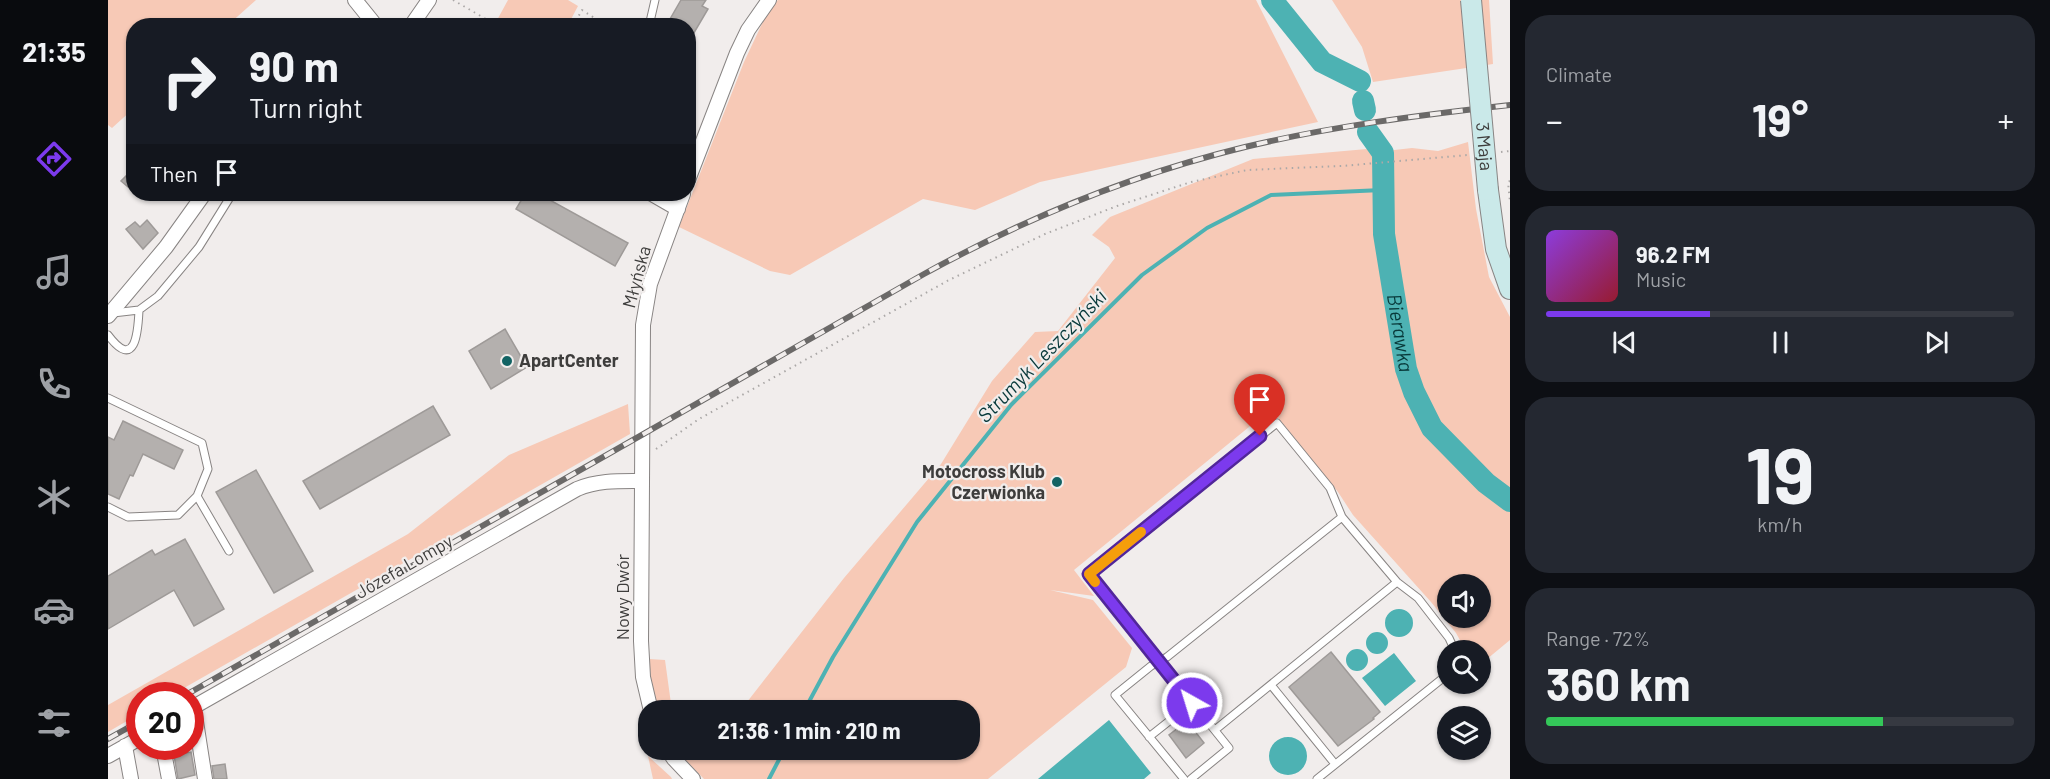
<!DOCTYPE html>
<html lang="en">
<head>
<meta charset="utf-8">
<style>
	body { margin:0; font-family:Barlow,sans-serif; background:#242831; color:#f1f3f6; height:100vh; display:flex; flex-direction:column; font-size:22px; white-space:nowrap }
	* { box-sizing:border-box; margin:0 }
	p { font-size:20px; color:#9ea1a6 }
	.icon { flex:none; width:33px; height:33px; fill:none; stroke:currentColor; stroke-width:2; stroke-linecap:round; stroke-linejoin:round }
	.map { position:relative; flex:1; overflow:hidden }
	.details { display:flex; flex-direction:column; gap:15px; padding:15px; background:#0d0f14; width:540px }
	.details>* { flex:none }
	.hud { position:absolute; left:18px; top:18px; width:570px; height:183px; border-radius:24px; box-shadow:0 2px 4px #0004; background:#171b24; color:#f1f3f6; overflow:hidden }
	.buttons { position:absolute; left:1329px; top:574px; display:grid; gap:12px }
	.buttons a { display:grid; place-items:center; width:54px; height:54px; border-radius:50%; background:#171b24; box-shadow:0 2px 4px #0004; font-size:30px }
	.speed { position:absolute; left:18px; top:682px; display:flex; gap:12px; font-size:30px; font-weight:700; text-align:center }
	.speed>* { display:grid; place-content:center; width:78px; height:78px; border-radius:50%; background:#171b24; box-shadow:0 2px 4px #0004; line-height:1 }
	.speed .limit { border:9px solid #d22; background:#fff; color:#111 }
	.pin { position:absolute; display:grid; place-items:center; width:51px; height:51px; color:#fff; margin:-62px -26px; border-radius:50% 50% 50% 0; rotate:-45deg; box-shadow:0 0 6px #0007 }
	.pin .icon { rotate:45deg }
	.me { position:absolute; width:66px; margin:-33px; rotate:321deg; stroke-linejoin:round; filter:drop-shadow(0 0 4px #0008) }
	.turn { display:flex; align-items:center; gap:21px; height:126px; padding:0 24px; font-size:27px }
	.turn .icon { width:78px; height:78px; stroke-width:2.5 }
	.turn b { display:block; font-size:42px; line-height:51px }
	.then { display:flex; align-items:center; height:57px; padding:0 24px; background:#0003; gap:12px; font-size:22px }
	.big { font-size:45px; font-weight:700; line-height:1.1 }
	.details .tile { flex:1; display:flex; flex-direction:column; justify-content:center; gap:9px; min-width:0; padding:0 21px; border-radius:24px; background:#242831 }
	.details .dial { align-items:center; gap:0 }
	.dial b { font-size:78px; line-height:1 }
	.song { display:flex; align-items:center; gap:18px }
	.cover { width:72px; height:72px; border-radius:9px; background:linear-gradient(135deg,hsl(270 70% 55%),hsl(350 70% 35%)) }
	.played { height:6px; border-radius:3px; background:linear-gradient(90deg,#7c3aed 35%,#363941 35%) }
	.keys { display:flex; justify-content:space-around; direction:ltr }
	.heat { display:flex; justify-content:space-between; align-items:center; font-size:33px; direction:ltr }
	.charge { height:9px; border-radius:4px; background:linear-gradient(90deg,#34c759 72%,#363941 0) }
	.trip { position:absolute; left:530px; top:700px; width:342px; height:60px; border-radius:24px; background:#171b24; box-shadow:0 2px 4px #0004; font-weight:700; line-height:60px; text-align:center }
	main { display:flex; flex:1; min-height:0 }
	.tabs { display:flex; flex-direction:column; width:108px; justify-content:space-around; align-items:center; background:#090b0e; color:#9ea1a6 }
	.tabs .icon { width:42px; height:42px }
	.tabs .on { color:#7c3aed }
	.tabs b { font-size:27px; color:#f1f3f6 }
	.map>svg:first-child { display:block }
</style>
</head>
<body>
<main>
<nav class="tabs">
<b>21:35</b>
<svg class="icon on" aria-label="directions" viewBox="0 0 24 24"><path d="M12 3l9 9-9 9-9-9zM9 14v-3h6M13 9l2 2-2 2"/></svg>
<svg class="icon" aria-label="music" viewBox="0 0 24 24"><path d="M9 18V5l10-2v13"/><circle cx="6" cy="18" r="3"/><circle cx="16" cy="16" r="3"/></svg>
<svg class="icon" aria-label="phone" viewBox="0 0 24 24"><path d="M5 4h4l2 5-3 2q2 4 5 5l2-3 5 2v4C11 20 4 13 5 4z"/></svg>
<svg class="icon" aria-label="climate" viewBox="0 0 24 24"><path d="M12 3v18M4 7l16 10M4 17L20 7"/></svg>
<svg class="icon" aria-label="car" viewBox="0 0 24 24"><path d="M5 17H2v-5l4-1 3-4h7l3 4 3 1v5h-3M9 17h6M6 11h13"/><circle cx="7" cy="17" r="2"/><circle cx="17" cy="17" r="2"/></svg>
<svg class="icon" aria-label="filters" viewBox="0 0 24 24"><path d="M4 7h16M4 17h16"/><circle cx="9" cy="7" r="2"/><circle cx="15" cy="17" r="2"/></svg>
</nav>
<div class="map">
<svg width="1402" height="779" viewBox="0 0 1402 779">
	<rect width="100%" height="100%" fill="#f1edec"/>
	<path fill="#f7c9b6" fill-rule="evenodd" d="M0,0H148L120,25L26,26L25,109L4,128L0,125Z
		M400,0H460L470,6L460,25H395L388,22Z
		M670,0H1148L1210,122L932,182L867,210L815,199L682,275L662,271L571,227L636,62L661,9Z
		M1224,0H1381L1385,64L1265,82L1254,47Z
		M1360,142L1368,209L1381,277L1402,317V640L1373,664L1372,651H1358L1348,633L1323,602L1245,515L1230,492L1163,409L966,570L986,596L942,590L985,600L1024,648L1018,667L880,779H596L568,750H598L602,753L604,750H861V711H632L736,578L833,464L884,381L927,332L950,331L1007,258L1001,247L984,235L1002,217L1145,159L1259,149L1269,152L1304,148L1330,151ZM1340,585H1372V618H1340Z
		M520,404L522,434L62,696H32L31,714L0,732V705L300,534L401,455Z
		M541,659L557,660L564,711H549L545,701Z
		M540,756L563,777L564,779H545Z"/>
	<path fill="#4db2b3" d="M1277 623a14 14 0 1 1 28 0a14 14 0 1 1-28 0Z
		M1258 643a11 11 0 1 1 22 0a11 11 0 1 1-22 0Z
		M1238 660a11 11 0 1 1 22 0a11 11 0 1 1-22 0Z
		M1286,653L1308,681L1277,706L1254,678Z
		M1001,720L1043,773L1036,779H930Z
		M1161 756a19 19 0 1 1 38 0a19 19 0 1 1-38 0Z"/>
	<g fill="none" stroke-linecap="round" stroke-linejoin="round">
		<path stroke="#4db2b3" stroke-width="4" d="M696,711L725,657L809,522L903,405L1034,275L1099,228L1163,195L1274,190
			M661,779L676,750"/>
		<g stroke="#4db2b3" stroke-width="22">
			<path d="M1164,0L1214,62L1252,81"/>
			<path d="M1255,101L1257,110"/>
			<path id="s1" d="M1260,132L1275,153L1276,234L1298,369L1306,392L1324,428L1378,483L1402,501"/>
		</g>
	</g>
	<path fill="#b4b0ae" stroke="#9e9a98" stroke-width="1.5" d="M573,0H598L594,6L600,9L580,43V26H558Z
		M26,168V192L13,181Z
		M417,194H431L520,243L507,266L408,209Z
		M39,220L50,233L35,249L18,229L27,222L32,227Z
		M397,329L419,367L383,389L361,351Z
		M325,406L342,435L212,509L195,481Z
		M15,421L75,450L66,469L35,454L25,476L22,475L11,499L0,494V437L6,440Z
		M148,470L205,571L166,593L108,492Z
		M77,539L116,609L86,626L66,590L0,629V576L44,550L47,555Z
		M1223,652L1272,712L1265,718L1266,719L1230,746L1181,687Z
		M1079,721L1096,743L1078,758L1061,735Z
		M83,752L87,775L70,779L66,755Z
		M117,764L119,779H106L104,766Z"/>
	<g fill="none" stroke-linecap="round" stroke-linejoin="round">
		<g stroke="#888483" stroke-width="9">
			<path id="lane" d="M541,26L547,0
				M5,313L31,310L50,296L91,247L124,194
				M0,335C27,371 30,333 31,310
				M0,398L94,443L100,469L89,496L121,551
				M0,507L20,517L70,515L89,496
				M1163,685L1227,764
				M1107,730L1289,582
				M1041,737L1084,703
				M1076,779L1007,695L1043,666L1059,657L1234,517
				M1083,779L1121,748L981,574L1169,423L1222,488L1234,517L1289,582L1310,598L1341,638L1347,651
				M1209,779L1340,674"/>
		</g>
		<g stroke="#888483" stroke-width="16">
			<path id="street" d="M247,0L268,26
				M303,26L321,0
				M580,180L629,53L640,30L661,0
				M544,194L570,209
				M0,316L58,247L96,194
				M84,708L87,715L97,779
				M82,709L469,489C490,480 512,481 534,481
				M543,711L535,677L533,641L535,325L542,284L575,194
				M17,746L23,779
				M55,747L61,779
				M560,750L566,759L585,779
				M0,756L32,738"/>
		</g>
		<g stroke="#888483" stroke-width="22">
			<path id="secondary" d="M1380,190L1388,249L1402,289"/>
		</g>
		<path stroke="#aba8a7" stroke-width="2" stroke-dasharray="1.5 4.5" stroke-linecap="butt" d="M345,0L390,26
			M465,26L474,10L499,26
			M1393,152L1402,151
			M1402,181L1400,182L1402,202
			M548,449L591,419L841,280L937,234L1009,206L1083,182L1139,170L1234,166L1360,155"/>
		<use href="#lane" stroke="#fff" stroke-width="7"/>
		<use href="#street" stroke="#fff" stroke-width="14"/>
		<use href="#secondary" stroke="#cae9e9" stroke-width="20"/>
		<g stroke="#6b6968" stroke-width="6">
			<path id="rail" d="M76,696L816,274C916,219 1026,174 1137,147C1224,126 1313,115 1402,105
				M0,739L32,721"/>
		</g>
		<use href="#rail" stroke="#f1edec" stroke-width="4" stroke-dasharray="11" stroke-linecap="butt"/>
		<g stroke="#888483" stroke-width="22" stroke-linecap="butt">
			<g id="secondary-bridge">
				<path id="s2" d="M1363,0L1380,190"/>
			</g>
		</g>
		<use href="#secondary-bridge" stroke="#cae9e9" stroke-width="20"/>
	</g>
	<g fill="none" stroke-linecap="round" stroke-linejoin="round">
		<g stroke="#51269a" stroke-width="15">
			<path id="route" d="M1084,703L981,574L1152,436"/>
		</g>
		<use href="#route" stroke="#7c3aed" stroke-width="10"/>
		<path stroke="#f59e0b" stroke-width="10" d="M987,582L981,574L1033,532"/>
	</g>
	<g fill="#126364" stroke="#f1edec" stroke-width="2">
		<circle cx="399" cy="361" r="6"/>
		<circle cx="949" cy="482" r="6"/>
	</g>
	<g text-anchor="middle" stroke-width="4.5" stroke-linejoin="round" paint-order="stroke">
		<g font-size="18" fill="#3e3d3c" stroke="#f1edec">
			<text dy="6" stroke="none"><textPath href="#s2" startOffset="147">3 Maja</textPath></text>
			<text transform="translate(529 277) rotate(-75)" y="6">Młyńska</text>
			<text transform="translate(296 567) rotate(-30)" y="6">Józefa Lompy</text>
			<text transform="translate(515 597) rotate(-90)" y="6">Nowy Dwór</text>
		</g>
		<g font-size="18" font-weight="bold" fill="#3e3d3c" stroke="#f1edec" text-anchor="start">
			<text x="411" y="367">ApartCenter</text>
			<text x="937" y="478" text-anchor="end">Motocross Klub<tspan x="937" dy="21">Czerwionka</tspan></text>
		</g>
		<g font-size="20" font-style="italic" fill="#08393a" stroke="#f1edec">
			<text dy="7" stroke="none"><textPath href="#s1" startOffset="207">Bierawka</textPath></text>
			<text transform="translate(934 356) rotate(-46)" y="7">Strumyk Leszczyński</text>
		</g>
	</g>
</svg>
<div class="buttons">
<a><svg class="icon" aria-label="sound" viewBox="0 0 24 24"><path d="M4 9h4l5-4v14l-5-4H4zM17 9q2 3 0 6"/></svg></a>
<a><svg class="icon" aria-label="search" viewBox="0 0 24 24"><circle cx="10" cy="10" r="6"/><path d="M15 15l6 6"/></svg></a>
<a><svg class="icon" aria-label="layers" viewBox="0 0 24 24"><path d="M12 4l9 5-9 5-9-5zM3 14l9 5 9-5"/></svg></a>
</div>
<div class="speed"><div class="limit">20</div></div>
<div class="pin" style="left:1152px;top:436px;background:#d93025"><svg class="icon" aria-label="arrive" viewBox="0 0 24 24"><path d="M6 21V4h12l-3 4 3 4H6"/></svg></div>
<svg class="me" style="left:1084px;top:703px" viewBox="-20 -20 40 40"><circle r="17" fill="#7c3aed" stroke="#fff" stroke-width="3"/><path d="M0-11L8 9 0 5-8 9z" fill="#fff"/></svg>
<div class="trip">21:36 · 1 min · 210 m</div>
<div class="hud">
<div class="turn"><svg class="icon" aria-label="right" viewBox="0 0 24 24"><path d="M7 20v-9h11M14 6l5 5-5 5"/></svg><div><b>90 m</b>Turn right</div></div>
<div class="then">Then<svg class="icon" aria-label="arrive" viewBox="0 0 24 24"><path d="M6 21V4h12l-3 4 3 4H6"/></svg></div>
</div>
</div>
<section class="details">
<div class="tile"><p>Climate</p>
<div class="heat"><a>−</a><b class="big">19°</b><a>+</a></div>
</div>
<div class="tile">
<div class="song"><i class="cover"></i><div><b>96.2 FM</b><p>Music</p></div></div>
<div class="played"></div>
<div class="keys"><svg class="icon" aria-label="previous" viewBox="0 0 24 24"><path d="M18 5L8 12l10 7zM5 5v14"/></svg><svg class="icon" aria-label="pause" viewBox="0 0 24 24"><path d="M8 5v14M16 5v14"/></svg><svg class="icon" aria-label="next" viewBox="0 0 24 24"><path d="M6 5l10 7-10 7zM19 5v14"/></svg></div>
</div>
<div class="tile dial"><b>19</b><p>km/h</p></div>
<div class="tile"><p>Range · 72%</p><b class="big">360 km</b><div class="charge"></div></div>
</section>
</main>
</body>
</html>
